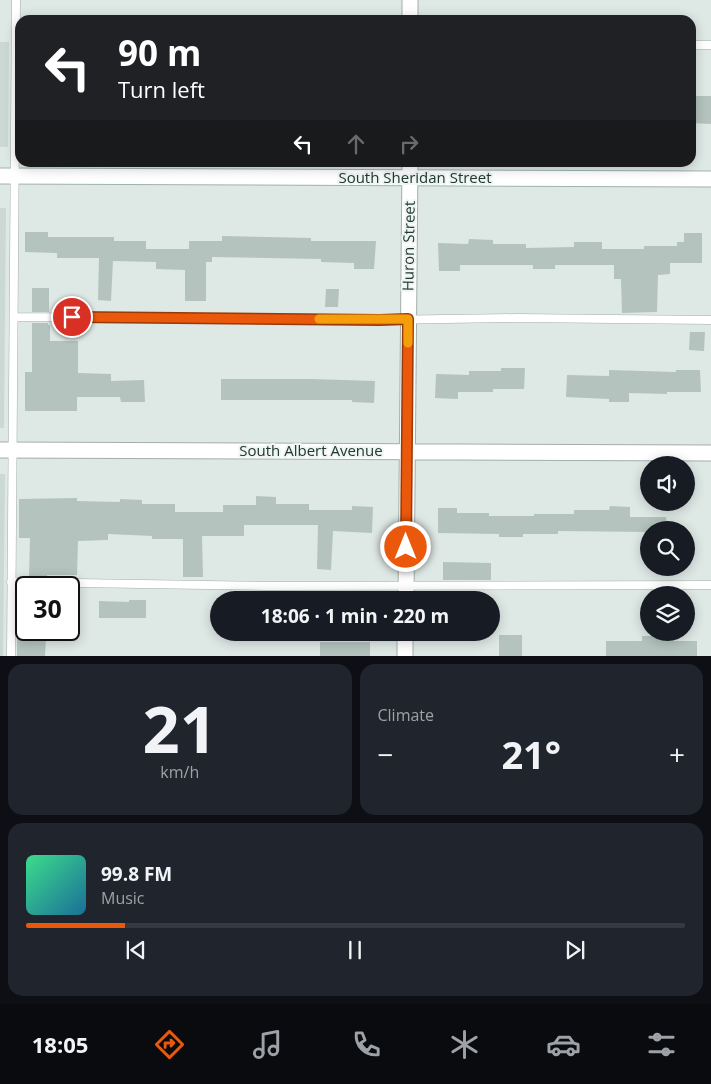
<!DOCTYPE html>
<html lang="en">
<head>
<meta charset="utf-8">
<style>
	body { margin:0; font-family:"Open Sans",sans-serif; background:#20242c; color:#f1f3f6; height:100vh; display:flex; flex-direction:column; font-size:19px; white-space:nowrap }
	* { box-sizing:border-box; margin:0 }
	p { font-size:16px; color:#9ea1a6 }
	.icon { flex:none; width:28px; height:28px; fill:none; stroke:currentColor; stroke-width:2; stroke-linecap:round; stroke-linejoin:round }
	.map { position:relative; height:656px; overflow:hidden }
	.side { display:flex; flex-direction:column; gap:8px; padding:8px; background:#0d0f14; flex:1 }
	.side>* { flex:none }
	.top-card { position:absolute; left:15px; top:15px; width:681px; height:152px; border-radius:15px; box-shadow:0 2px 12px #0003; background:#202124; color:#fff; overflow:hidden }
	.buttons { position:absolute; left:640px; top:456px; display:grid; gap:10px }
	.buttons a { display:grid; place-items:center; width:55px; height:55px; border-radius:50%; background:#171b24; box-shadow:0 2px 12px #0003; font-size:25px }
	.speed { position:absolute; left:15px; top:576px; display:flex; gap:10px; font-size:25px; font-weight:700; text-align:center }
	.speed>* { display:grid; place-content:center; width:65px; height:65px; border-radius:50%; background:#171b24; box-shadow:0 2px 12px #0003; line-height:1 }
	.speed .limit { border:2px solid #111; border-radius:8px; background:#fff; color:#111 }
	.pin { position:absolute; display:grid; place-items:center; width:42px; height:42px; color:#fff; margin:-21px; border:2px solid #fff; border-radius:50%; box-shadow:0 1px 5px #0007 }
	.me { position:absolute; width:55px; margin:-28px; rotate:0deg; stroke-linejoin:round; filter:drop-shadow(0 0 4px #0008) }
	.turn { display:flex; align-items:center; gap:18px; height:105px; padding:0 20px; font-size:22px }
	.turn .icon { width:65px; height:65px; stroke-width:2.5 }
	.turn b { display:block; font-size:35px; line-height:42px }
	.lanes { display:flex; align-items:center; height:48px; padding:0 20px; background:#0003; justify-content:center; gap:25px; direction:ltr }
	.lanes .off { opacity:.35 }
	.big { font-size:38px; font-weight:700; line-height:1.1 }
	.side .tile { flex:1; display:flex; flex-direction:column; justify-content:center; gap:8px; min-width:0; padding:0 18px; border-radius:15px; background:#20242c }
	.side .dial { align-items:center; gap:0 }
	.dial b { font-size:65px; line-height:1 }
	.song { display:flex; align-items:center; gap:15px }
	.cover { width:60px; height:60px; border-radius:8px; background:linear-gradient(135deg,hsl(150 70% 55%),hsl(200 70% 35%)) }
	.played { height:5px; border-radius:2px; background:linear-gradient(90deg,#ea580c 15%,#363941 15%) }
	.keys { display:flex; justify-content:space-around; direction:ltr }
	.heat { display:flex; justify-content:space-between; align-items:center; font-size:28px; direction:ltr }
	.side .tiles { flex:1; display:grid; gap:8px; grid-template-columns:1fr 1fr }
	.tile:last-child { grid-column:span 2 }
	.trip { position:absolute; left:210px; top:591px; width:290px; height:50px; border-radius:25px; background:#171b24; box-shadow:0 2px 12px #0003; font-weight:700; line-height:50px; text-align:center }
	.tab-bar { display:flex; height:80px; justify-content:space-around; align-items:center; background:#090b0e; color:#9ea1a6 }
	.tab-bar .icon { width:35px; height:35px }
	.tab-bar .selected { color:#ea580c }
	.tab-bar b { font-size:22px; color:#f1f3f6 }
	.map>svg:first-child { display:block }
</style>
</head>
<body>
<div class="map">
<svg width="711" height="657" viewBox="0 0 711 657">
	<rect width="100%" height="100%" fill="#dee8e5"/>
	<path fill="#ccd8d4" d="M0,42H9L8,147H0Z
		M0,208H6L4,428H0Z
		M0,474H5L3,657L0,656Z"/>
	<path fill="#b4c3be" d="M691,96H711V124L691,123Z
		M25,232H48V237H114V241H146V249H189V241H222V236L311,238V241H376L374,269H354V263L321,262V259L212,257V262H206V301H185V270L156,269V262L113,261L111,301L98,300L99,258H57V253L25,252Z
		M684,233H702V263H670V274L658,275L657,312L622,313L621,279H614V265H555V269H533V265H460V271H439L438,243L468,244L469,239L493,240V244H526V248L574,247V242H602V249H644V246H677V242H684Z
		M32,288H49V312H32Z
		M326,289H339L338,307H325Z
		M32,323H48V325H50V341H78V373L111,374V381L144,380L145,402H121L120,397H77V411H25V372H32Z
		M690,332H705L704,351L689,350Z
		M501,368H525L524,389H493V392H458V399L435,398L436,374L469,375V371H501Z
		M609,370L676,372V370H700L701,392H667V394L629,393V402H609V399L566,397L567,375L609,376Z
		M221,379H311L375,381L374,403L352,402V400H221Z
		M256,496L276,497V504H309V510H352V506L373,507L372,533L333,531L331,570L317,569L318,525H244V536H202L203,577H183V539H152V536L108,534V540L78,541L77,575H47V577H29L30,538H19V499L77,498V501L120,502V499L142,500V504H175V512H223V505H256Z
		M610,506L630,507V517H666L667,530H649V532L558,531V534H523V537H499V534L438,533V508H457V513H489V516H534V514H574V510H609Z
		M443,562L491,563V580H443Z
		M129,600H146V618H99V601L129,602Z
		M499,635H522V657H499Z
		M17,636H46L45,657H17Z
		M642,636H665V641H697V657H606V641H642Z
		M320,642H370V657H320Z"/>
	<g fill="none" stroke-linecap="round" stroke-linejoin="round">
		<g stroke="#a2afac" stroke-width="9">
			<path id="lane" d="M691,45H711
				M14,317L380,320L517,318L711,320
				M11,582L267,586L711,585
				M11,657L16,0"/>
		</g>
		<g stroke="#a2afac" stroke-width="17">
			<path id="street" d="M410,20V0
				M0,450L711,453
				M406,600L410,162
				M405,657V632"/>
		</g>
		<g stroke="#9eb3ae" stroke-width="17">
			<path id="secondary" d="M0,176L711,179"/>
		</g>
		<use href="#lane" stroke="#fff" stroke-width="8"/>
		<use href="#street" stroke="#fff" stroke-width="15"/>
		<use href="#secondary" stroke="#fff" stroke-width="15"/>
	</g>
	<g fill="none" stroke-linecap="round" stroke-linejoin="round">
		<g stroke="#983908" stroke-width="12">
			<path id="route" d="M72,317L380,320L408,319L406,547"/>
		</g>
		<use href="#route" stroke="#ea580c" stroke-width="9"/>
		<path stroke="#f59e0b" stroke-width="9" d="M319,319H408V343"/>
	</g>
	<g text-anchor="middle" stroke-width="4" stroke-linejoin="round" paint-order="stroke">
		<g font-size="15" fill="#213733" stroke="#eef5f2">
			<text x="415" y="183">South Sheridan Street</text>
			<text transform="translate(409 246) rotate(-89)" y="5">Huron Street</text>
			<text x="311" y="456">South Albert Avenue</text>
		</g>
	</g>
</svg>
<div class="buttons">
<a><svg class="icon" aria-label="sound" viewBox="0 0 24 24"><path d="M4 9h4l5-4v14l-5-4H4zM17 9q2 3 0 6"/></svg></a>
<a><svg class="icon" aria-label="search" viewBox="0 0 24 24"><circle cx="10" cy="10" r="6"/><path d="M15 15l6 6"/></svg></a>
<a><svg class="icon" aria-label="layers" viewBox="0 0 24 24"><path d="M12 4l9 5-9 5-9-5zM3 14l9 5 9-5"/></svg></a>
</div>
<div class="speed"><div class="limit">30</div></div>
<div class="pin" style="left:72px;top:317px;background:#d93025"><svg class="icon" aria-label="arrive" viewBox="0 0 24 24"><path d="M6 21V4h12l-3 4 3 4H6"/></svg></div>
<svg class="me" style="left:406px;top:547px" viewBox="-20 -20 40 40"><circle r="17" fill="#ea580c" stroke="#fff" stroke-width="3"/><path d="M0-11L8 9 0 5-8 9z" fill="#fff"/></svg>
<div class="trip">18:06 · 1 min · 220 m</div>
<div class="top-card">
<div class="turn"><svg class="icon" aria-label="left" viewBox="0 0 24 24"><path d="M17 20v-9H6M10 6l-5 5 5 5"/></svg><div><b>90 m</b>Turn left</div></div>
<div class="lanes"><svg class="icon" aria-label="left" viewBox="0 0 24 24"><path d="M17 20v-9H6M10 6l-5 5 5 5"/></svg><svg class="icon off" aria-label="ahead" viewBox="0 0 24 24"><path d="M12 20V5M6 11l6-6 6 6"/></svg><svg class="icon off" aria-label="right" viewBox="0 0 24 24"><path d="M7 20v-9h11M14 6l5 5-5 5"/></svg></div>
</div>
</div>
<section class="side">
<div class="tiles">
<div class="tile dial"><b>21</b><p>km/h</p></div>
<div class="tile"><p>Climate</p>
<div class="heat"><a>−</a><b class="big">21°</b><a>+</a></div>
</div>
<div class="tile">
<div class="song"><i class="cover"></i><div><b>99.8 FM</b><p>Music</p></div></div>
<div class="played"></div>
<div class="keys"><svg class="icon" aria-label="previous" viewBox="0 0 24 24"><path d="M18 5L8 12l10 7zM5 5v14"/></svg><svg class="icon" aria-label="pause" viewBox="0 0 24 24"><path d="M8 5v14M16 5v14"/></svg><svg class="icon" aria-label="next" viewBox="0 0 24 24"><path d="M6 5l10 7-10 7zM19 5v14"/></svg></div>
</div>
</div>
</section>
<nav class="tab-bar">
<b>18:05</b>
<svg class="icon selected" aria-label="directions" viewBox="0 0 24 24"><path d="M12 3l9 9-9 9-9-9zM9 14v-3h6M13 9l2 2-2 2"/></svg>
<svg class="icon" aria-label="music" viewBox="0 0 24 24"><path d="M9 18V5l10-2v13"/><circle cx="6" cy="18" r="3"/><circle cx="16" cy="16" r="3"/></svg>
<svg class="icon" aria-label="phone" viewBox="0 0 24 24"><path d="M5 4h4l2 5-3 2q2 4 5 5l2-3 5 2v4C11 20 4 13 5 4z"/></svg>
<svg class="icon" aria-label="climate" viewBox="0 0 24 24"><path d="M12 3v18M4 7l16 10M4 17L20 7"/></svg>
<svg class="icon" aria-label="car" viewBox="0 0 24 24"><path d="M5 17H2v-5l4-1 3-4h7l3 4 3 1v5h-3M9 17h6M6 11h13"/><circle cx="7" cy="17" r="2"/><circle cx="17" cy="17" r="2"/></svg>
<svg class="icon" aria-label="filters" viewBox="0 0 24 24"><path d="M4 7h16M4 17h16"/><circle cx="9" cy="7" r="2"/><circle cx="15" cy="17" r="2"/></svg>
</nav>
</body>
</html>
